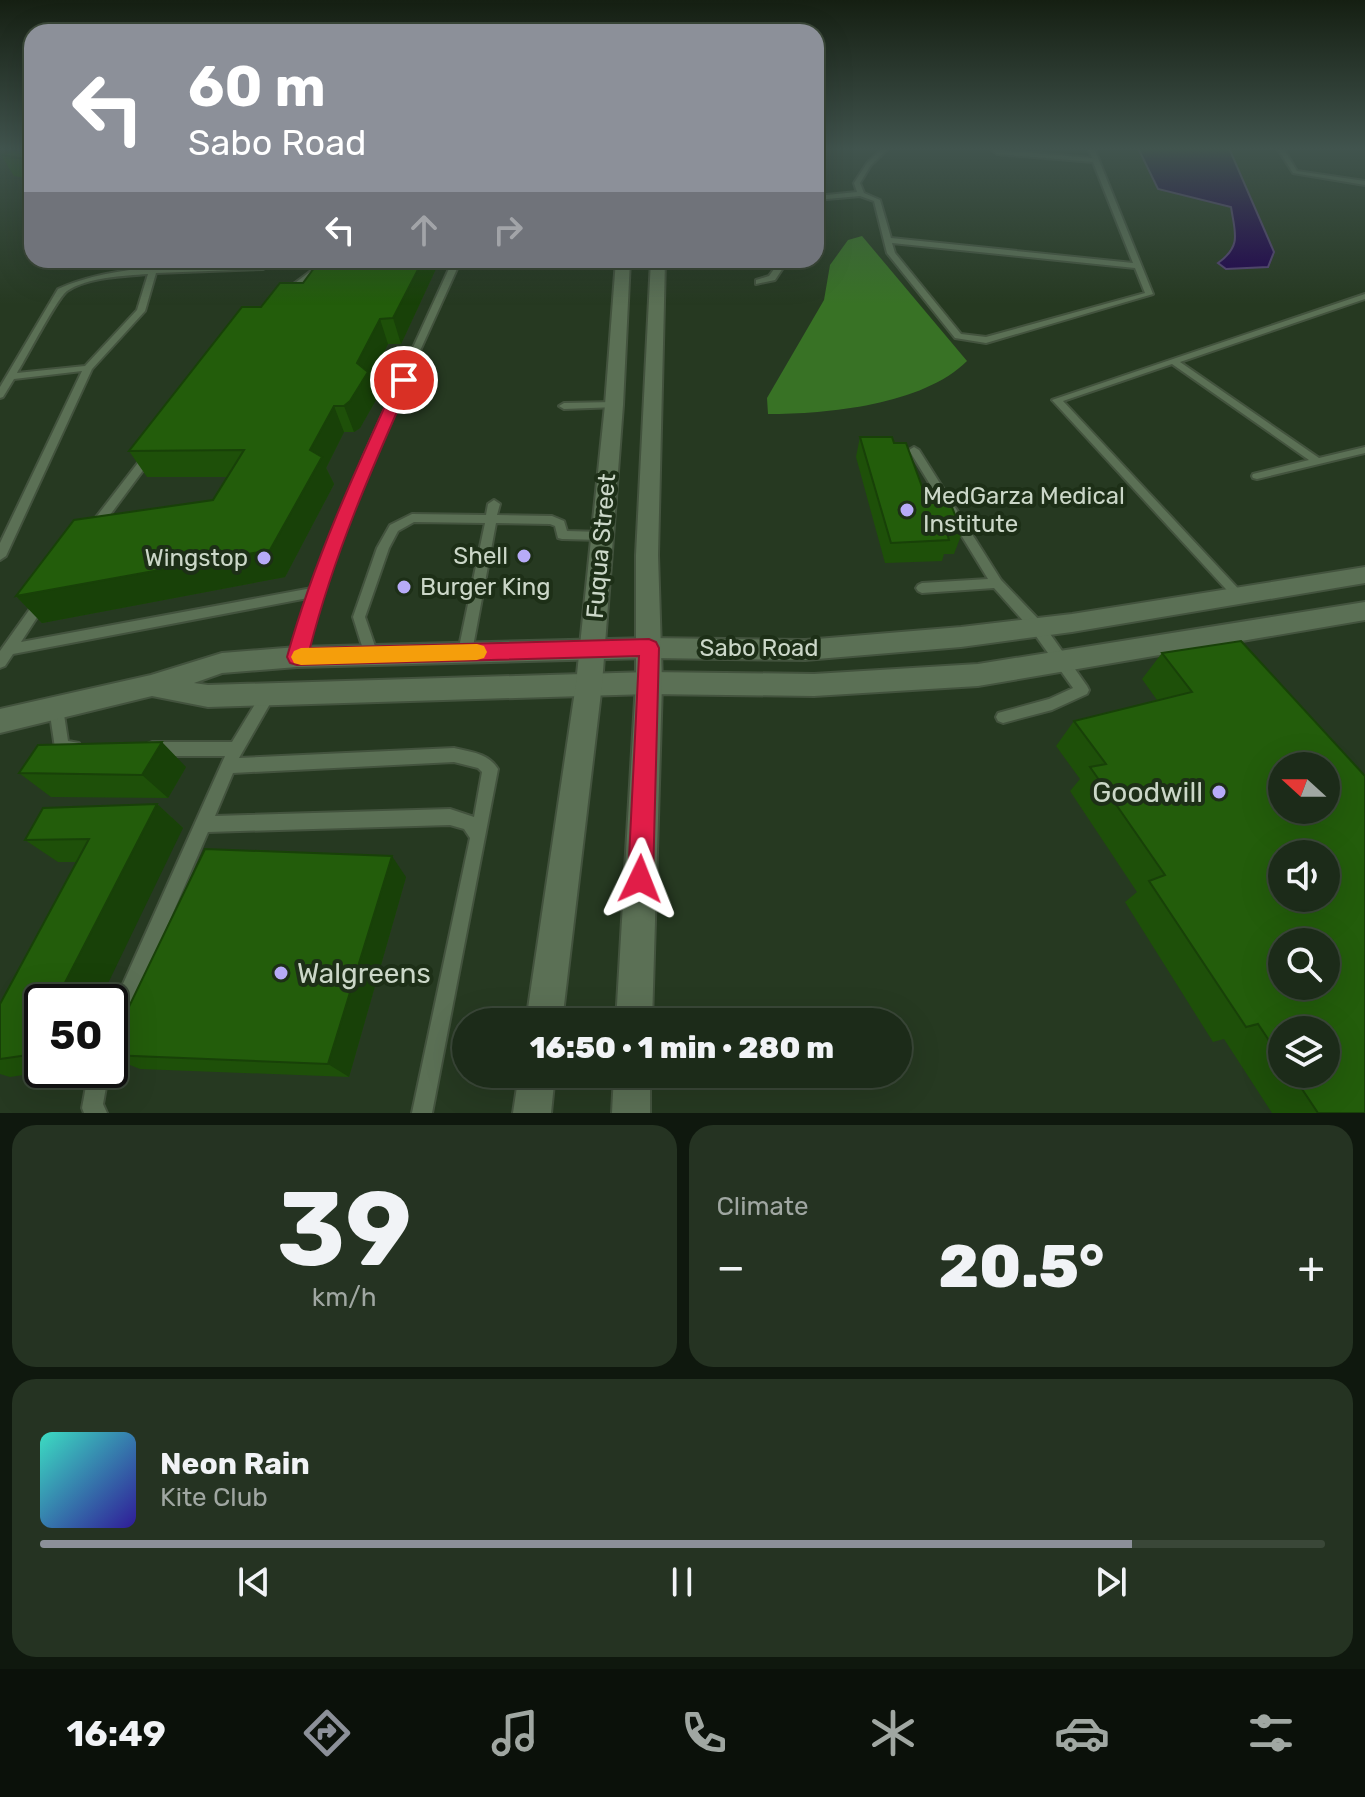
<!DOCTYPE html>
<html lang="en">
<head>
<meta charset="utf-8">
<style>
	body { margin:0; font-family:Rubik,sans-serif; background:#253322; color:#f1f3f6; height:100vh; display:flex; flex-direction:column; font-size:30px; white-space:nowrap }
	* { box-sizing:border-box; margin:0 }
	p { font-size:26px; color:#a0a7a2 }
	.icon { flex:none; width:44px; height:44px; fill:none; stroke:currentColor; stroke-width:2; stroke-linecap:round; stroke-linejoin:round }
	.map { position:relative; height:1113px; overflow:hidden }
	.details { display:flex; flex-direction:column; gap:12px; padding:12px; background:#0f180e; flex:1 }
	.details>* { flex:none }
	.guide { position:absolute; left:24px; top:24px; width:800px; height:244px; border-radius:24px; box-shadow:0 8px 32px #0002,0 0 0 2px #3a4738; background:#8c9099; color:#fff; overflow:hidden }
	.needle { width:52px; rotate:291deg }
	.tools { position:absolute; left:1268px; top:752px; display:grid; gap:16px }
	.tools a { display:grid; place-items:center; width:72px; height:72px; border-radius:50%; background:#1c2b19; box-shadow:0 8px 32px #0002,0 0 0 2px #3a4738; font-size:40px }
	.speed { position:absolute; left:24px; top:984px; display:flex; gap:16px; font-size:40px; font-weight:700; text-align:center }
	.speed>* { display:grid; place-content:center; width:104px; height:104px; border-radius:50%; background:#1c2b19; box-shadow:0 8px 32px #0002,0 0 0 2px #3a4738; line-height:1 }
	.speed .limit { border:4px solid #111; border-radius:12px; background:#fff; color:#111 }
	.pin { position:absolute; display:grid; place-items:center; width:68px; height:68px; color:#fff; margin:-34px; border:4px solid #fff; border-radius:50%; box-shadow:0 2px 8px #0007 }
	.me { position:absolute; width:88px; margin:-44px; rotate:2deg; stroke-linejoin:round; filter:drop-shadow(0 0 6px #0008) }
	.turn { display:flex; align-items:center; gap:28px; height:168px; padding:0 32px; font-size:36px }
	.turn .icon { width:104px; height:104px; stroke-width:2.5 }
	.turn b { display:block; font-size:56px; line-height:68px }
	.lanes { display:flex; align-items:center; height:76px; padding:0 32px; background:#0003; justify-content:center; gap:40px; direction:ltr }
	.lanes .off { opacity:.35 }
	.big { font-size:60px; font-weight:800; line-height:1.1 }
	.details .card { flex:1; display:flex; flex-direction:column; justify-content:center; gap:12px; min-width:0; padding:0 28px; border-radius:24px; background:#253322 }
	.details .dial { align-items:center; gap:0 }
	.dial b { font-size:104px; line-height:1 }
	.song { display:flex; align-items:center; gap:24px }
	.cover { width:96px; height:96px; border-radius:12px; background:linear-gradient(135deg,hsl(170 70% 55%),hsl(250 70% 35%)) }
	.played { height:8px; border-radius:4px; background:linear-gradient(90deg,#8c9099 85%,#3a4738 85%) }
	.keys { display:flex; justify-content:space-around; direction:ltr }
	.heat { display:flex; justify-content:space-between; align-items:center; font-size:44px; direction:ltr }
	.details .tiles { flex:1; display:grid; gap:12px; grid-template-columns:1fr 1fr }
	.card:last-child { grid-column:span 2 }
	.trip { position:absolute; left:452px; top:1008px; width:460px; height:80px; border-radius:40px; background:#1c2b19; box-shadow:0 8px 32px #0002,0 0 0 2px #3a4738; font-weight:800; line-height:80px; text-align:center }
	.tabs { display:flex; height:128px; justify-content:space-around; align-items:center; background:#0b110a; color:#a0a7a2 }
	.tabs .icon { width:56px; height:56px }
	.tabs .active { color:#8c9099 }
	.tabs b { font-size:36px; color:#f1f3f6 }
	.map>svg:first-child { display:block }
</style>
</head>
<body>
<div class="map">
<svg width="1365" height="1113" viewBox="0 0 1365 1113">
	<rect width="100%" height="100%" fill="#263921"/>
	<path fill="#387225" d="M862,236L967,361C923,405 827,414 768,414L767,398L824,300L830,265L848,240Z"/>
	<path fill="#1e004d" stroke="#524072" stroke-width="2" d="M1138,148H1229L1274,252L1268,267L1226,269L1218,263C1242,246 1235,233 1231,207L1158,189Z"/>
	<g fill="none" stroke-linecap="round" stroke-linejoin="round">
		<g stroke="#43533e" stroke-width="4">
			<path id="service" d="M883,148H889L871,165L860,183L864,193L880,200L891,238L1133,263L1093,162L997,154L990,148H996L999,150L1092,158L1088,148H1094L1153,294L986,343L955,338L887,253L874,201L860,196L816,200V196L857,192L854,183L867,163ZM892,243L1135,268L1145,293L986,337L961,334L895,253Z
				M1277,148H1283L1297,171L1365,181V185L1293,173Z
				M270,260H280L263,269L156,273L145,311L92,369L6,556L0,560V543L82,371L14,379L3,397L0,398V387L58,289C118,262 197,266 262,265ZM148,274L137,310L85,366L17,373C26,359 57,298 67,291C88,277 123,276 148,274Z
				M343,260H354L317,275L291,293L284,291L311,271Z
				M453,260H461L395,406L354,505L335,555L302,661L297,663L292,661L290,657L308,598L13,654L5,666L0,668V651L37,599H45L47,602L21,642L312,588L364,455Z
				M776,260H784L785,265L775,280L756,284V280L769,276L777,265Z
				M1365,294V299L1180,362L1319,458L1365,447V453L1257,479L1253,478L1252,476L1253,474L1309,460L1172,364L1063,401L1246,597L1244,600H1236L1052,400Z
				M614,402L617,403V407L564,409L559,406L564,403Z
				M914,447L919,450L1001,580L1043,624L1087,686L1089,690L1087,694L1052,710L1003,723L998,721L996,717L998,713L1049,699L1073,688L1033,632L994,588L922,593L918,591L916,588L918,585L922,583L988,579L909,450Z
				M148,454L153,457L98,531H90L88,528L90,525L144,455Z
				M494,500L500,504L497,515L552,516L564,521L567,531L602,532L608,536L602,540L562,539L558,538L555,526L550,524L496,523L472,652L470,656L465,657L460,656L458,652L485,523L414,522L398,531L389,548L365,617L378,655L376,659L371,660L366,659L353,617L377,548L390,525L412,514L486,515L488,504Z
				M268,689L273,691L275,695L239,758L454,748C471,752 488,753 498,769L432,1113H412L470,838L464,829L450,825L208,832L117,1042L110,1045V1013L225,756H152L147,754L145,749L147,744L152,742H232L263,691ZM454,762L478,768L482,772L474,817L450,809L215,816L233,773Z
				M56,702L61,704L63,708L68,741L79,743L81,748L79,753L74,755L57,753L55,748L49,708L51,704Z
				M89,1070H109L103,1104L107,1113H84L82,1108Z"/>
		</g>
		<g stroke="#43533e" stroke-width="4">
			<path id="tertiary" d="M1365,567V583L1072,632L961,647L805,660L649,658L297,667L222,673L194,683L208,685L649,672L814,674L978,664L1365,602V620L978,686L814,696L649,694L208,707L152,696L0,733V709L151,675L222,653L297,647L649,638L805,640L961,627L1072,614Z"/>
		</g>
		<g stroke="#43533e" stroke-width="4">
			<path id="secondary" d="M616,260H630L623,405L602,684L562,1022H526L576,684L605,405Z
				M651,260H665L658,555L662,683L652,1022H616L636,683V555Z
				M519,1074H555L551,1113H513Z
				M614,1074H650V1113H612Z"/>
		</g>
		<use href="#service" fill="#5b7055" fill-rule="evenodd"/>
		<use href="#tertiary" fill="#5b7055" fill-rule="evenodd"/>
		<use href="#secondary" fill="#5b7055" fill-rule="evenodd"/>
	</g>
	<path fill="#1e5009" fill-rule="evenodd" d="M32,148V179L14,176L1,155Z
		M440,260L401,344H388L370,380L377,398L360,428L354,432H344L326,468L334,484L285,577L42,623L16,596L213,500L227,477H147L129,451L261,307L303,283Z
		M860,437L962,533L954,554H944L942,561L885,563L856,457Z
		M1241,641L1365,1113H1272L1224,1039L1213,1042L1125,902L1137,892L1070,791L1080,779L1056,746L1074,721L1157,700L1142,679L1162,653ZM1282,1030L1326,1074H1282Z
		M186,767L168,798L51,797L19,773Z
		M157,804L183,828L42,1002V1070H56L10,1077L0,1074V1004L77,862H58L25,840Z
		M406,877L349,1077L140,1069L110,1057V1046Z"/>
	<path fill="#184108" d="M423,260H440L401,344L393,318Z
		M380,319L388,344L370,380L377,398L360,428L354,432L344,406L357,363Z
		M334,406L344,432L326,468L334,484L285,577L42,623L16,596L270,550L310,450Z
		M162,742L186,767L168,798L142,775Z
		M157,804L183,828L99,1002H55Z
		M392,856L406,877L349,1077L328,1064Z
		M42,1028V1059L28,1055Z"/>
	<path fill="#235d0b" stroke="#184108" stroke-width="2" fill-rule="evenodd" d="M22,148H32V160L1,155Z
		M320,260H423L393,318L380,319L357,363L368,372L350,401L344,406H334L310,450L322,457L270,550L16,596L74,520L213,500L244,450L129,451L242,307H261L280,283H303Z
		M860,437H892L894,443H906L928,503L950,502L962,533H947L949,540L891,543Z
		M1241,641L1365,776V1113H1318L1292,1074H1326V1030H1282V1060L1258,1024L1246,1027L1149,881L1165,875L1090,767L1106,764L1074,721L1192,692L1162,653ZM1282,766H1326V810H1282ZM1282,854H1326V898H1282ZM1282,942H1326V986H1282Z
		M162,742L142,775L19,773L38,745Z
		M157,804L55,1002H42V1028L28,1055L0,1059V1004L89,839L25,840L43,808Z
		M205,849L392,856L328,1064L110,1055V1046Z"/>
	<linearGradient id="sky" x2="0" y2="1"><stop stop-color="#151f12"/><stop offset="0.49" stop-color="#41544e"/><stop offset="1" stop-color="#41544e" stop-opacity="0"/></linearGradient>
	<rect width="1365" height="304" fill="url(#sky)"/>
	<path fill="#e11d48" stroke="#92132f" stroke-width="2" d="M404,375L411,380C372,468 334,554 310,648L649,639L656,642L659,648L653,879L650,888L640,892L631,888L628,879L639,656L297,665L290,663L287,657C314,560 355,471 397,380Z"/>
	<path fill="#f59e0b" d="M477,644L484,646L487,652L484,658L477,660L301,665L294,663L291,657L294,651L301,648Z"/>
	<g fill="#b7abf8" stroke="#1d2f17" stroke-width="3">
		<circle cx="907" cy="510" r="8"/>
		<circle cx="524" cy="556" r="8"/>
		<circle cx="264" cy="558" r="8"/>
		<circle cx="404" cy="587" r="8"/>
		<circle cx="1219" cy="792" r="8"/>
		<circle cx="281" cy="973" r="8"/>
	</g>
	<g text-anchor="middle" stroke-width="8" stroke-linejoin="round" paint-order="stroke">
		<g font-size="24" fill="#cbd7c8" stroke="#1d2f17" text-anchor="start">
			<text x="923" y="504">MedGarza Medical<tspan x="923" dy="28">Institute</tspan></text>
			<text x="508" y="564" text-anchor="end">Shell</text>
			<text x="248" y="566" text-anchor="end">Wingstop</text>
			<text x="420" y="595">Burger King</text>
		</g>
		<g font-size="24" fill="#cbd7c8" stroke="#1d2f17">
			<text transform="translate(601 546) rotate(-85)" y="8">Fuqua Street</text>
			<text x="759" y="656">Sabo Road</text>
		</g>
		<g font-size="28" fill="#cbd7c8" stroke="#1d2f17" text-anchor="end">
			<text x="1203" y="802">Goodwill</text>
			<text x="297" y="983" text-anchor="start">Walgreens</text>
		</g>
	</g>
</svg>
<div class="tools">
<a><svg class="needle" viewBox="-14 -14 28 28"><path d="M0-13l5 13h-10z" fill="#e53935"/><path d="M0 13l5-13h-10z" fill="#a0a7a2"/></svg></a>
<a><svg class="icon" aria-label="sound" viewBox="0 0 24 24"><path d="M4 9h4l5-4v14l-5-4H4zM17 9q2 3 0 6"/></svg></a>
<a><svg class="icon" aria-label="search" viewBox="0 0 24 24"><circle cx="10" cy="10" r="6"/><path d="M15 15l6 6"/></svg></a>
<a><svg class="icon" aria-label="layers" viewBox="0 0 24 24"><path d="M12 4l9 5-9 5-9-5zM3 14l9 5 9-5"/></svg></a>
</div>
<div class="speed"><div class="limit">50</div></div>
<div class="pin" style="left:404px;top:380px;background:#d93025"><svg class="icon" aria-label="arrive" viewBox="0 0 24 24"><path d="M6 21V4h12l-3 4 3 4H6"/></svg></div>
<svg class="me" style="left:640px;top:879px" viewBox="-20 -20 40 40"><path d="M0-17L14 15 0 8-14 15z" fill="#e11d48" stroke="#fff" stroke-width="4"/></svg>
<div class="trip">16:50 · 1 min · 280 m</div>
<div class="guide">
<div class="turn"><svg class="icon" aria-label="left" viewBox="0 0 24 24"><path d="M17 20v-9H6M10 6l-5 5 5 5"/></svg><div><b>60 m</b>Sabo Road</div></div>
<div class="lanes"><svg class="icon" aria-label="left" viewBox="0 0 24 24"><path d="M17 20v-9H6M10 6l-5 5 5 5"/></svg><svg class="icon off" aria-label="ahead" viewBox="0 0 24 24"><path d="M12 20V5M6 11l6-6 6 6"/></svg><svg class="icon off" aria-label="right" viewBox="0 0 24 24"><path d="M7 20v-9h11M14 6l5 5-5 5"/></svg></div>
</div>
</div>
<section class="details">
<div class="tiles">
<div class="card dial"><b>39</b><p>km/h</p></div>
<div class="card"><p>Climate</p>
<div class="heat"><a>−</a><b class="big">20.5°</b><a>+</a></div>
</div>
<div class="card">
<div class="song"><i class="cover"></i><div><b>Neon Rain</b><p>Kite Club</p></div></div>
<div class="played"></div>
<div class="keys"><svg class="icon" aria-label="previous" viewBox="0 0 24 24"><path d="M18 5L8 12l10 7zM5 5v14"/></svg><svg class="icon" aria-label="pause" viewBox="0 0 24 24"><path d="M8 5v14M16 5v14"/></svg><svg class="icon" aria-label="next" viewBox="0 0 24 24"><path d="M6 5l10 7-10 7zM19 5v14"/></svg></div>
</div>
</div>
</section>
<nav class="tabs">
<b>16:49</b>
<svg class="icon active" aria-label="directions" viewBox="0 0 24 24"><path d="M12 3l9 9-9 9-9-9zM9 14v-3h6M13 9l2 2-2 2"/></svg>
<svg class="icon" aria-label="music" viewBox="0 0 24 24"><path d="M9 18V5l10-2v13"/><circle cx="6" cy="18" r="3"/><circle cx="16" cy="16" r="3"/></svg>
<svg class="icon" aria-label="phone" viewBox="0 0 24 24"><path d="M5 4h4l2 5-3 2q2 4 5 5l2-3 5 2v4C11 20 4 13 5 4z"/></svg>
<svg class="icon" aria-label="climate" viewBox="0 0 24 24"><path d="M12 3v18M4 7l16 10M4 17L20 7"/></svg>
<svg class="icon" aria-label="car" viewBox="0 0 24 24"><path d="M5 17H2v-5l4-1 3-4h7l3 4 3 1v5h-3M9 17h6M6 11h13"/><circle cx="7" cy="17" r="2"/><circle cx="17" cy="17" r="2"/></svg>
<svg class="icon" aria-label="filters" viewBox="0 0 24 24"><path d="M4 7h16M4 17h16"/><circle cx="9" cy="7" r="2"/><circle cx="15" cy="17" r="2"/></svg>
</nav>
</body>
</html>
